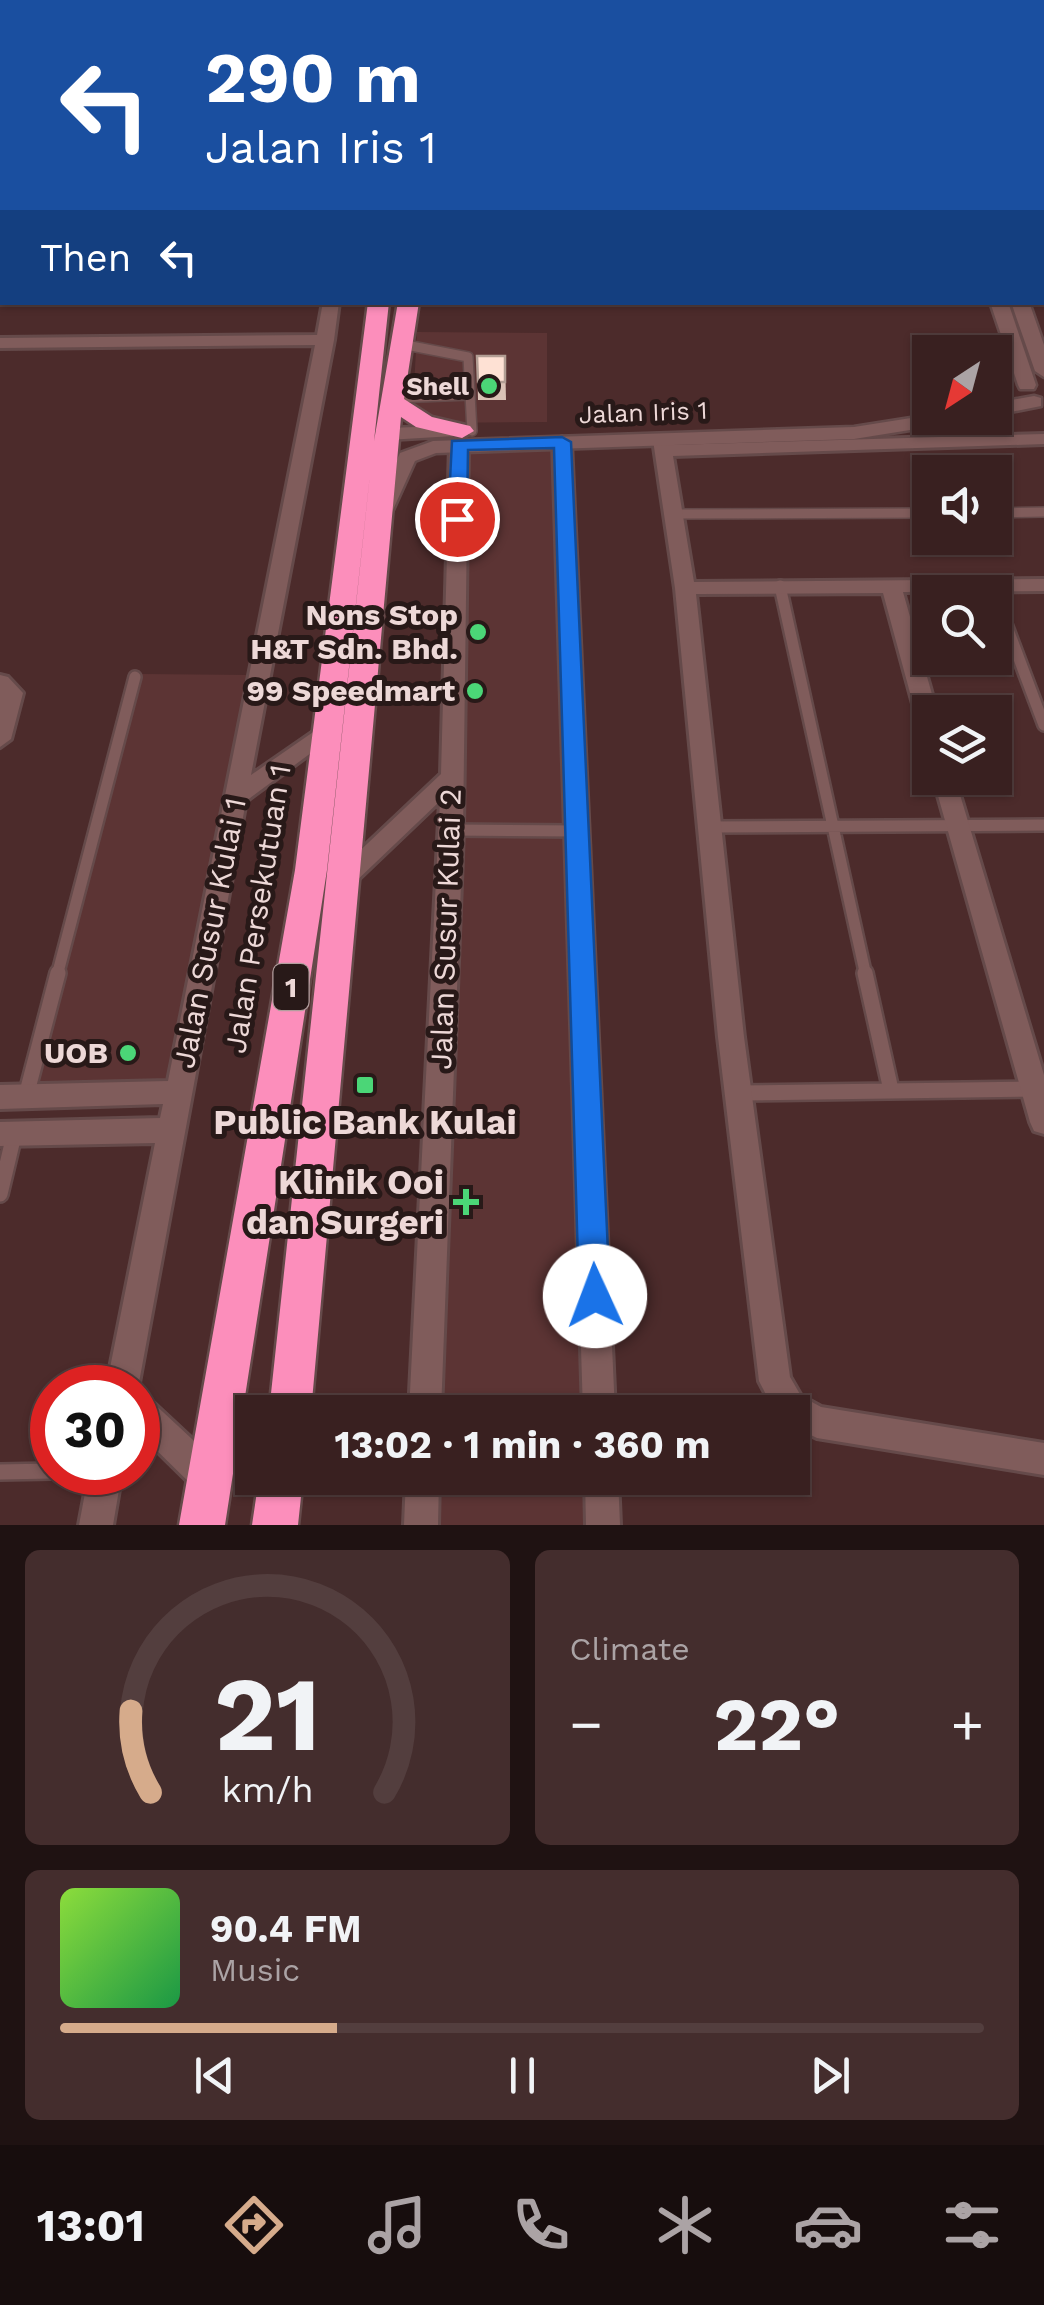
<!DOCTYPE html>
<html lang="en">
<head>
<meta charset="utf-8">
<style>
	body { margin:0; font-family:"Work Sans",sans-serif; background:#442d2d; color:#f1f3f6; height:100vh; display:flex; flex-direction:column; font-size:38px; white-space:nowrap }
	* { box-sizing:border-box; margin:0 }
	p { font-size:32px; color:#aba3a5 }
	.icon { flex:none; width:55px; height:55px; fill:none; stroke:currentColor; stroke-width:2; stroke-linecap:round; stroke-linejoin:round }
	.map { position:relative; height:1525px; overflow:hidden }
	.details { display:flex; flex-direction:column; gap:25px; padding:25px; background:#1f1212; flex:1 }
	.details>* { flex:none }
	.hud { position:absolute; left:0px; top:0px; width:1045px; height:305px; box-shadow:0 2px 8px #0004,0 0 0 2px #533e3e; background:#1a4fa0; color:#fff; overflow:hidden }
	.needle { width:65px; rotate:216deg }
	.tools { position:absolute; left:912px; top:335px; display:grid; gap:20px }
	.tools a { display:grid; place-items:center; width:100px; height:100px; border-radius:0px; background:#392020; box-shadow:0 2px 8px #0004,0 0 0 2px #533e3e; font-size:50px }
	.speed { position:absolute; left:30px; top:1365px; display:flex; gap:20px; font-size:50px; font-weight:700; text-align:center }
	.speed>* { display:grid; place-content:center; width:130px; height:130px; border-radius:50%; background:#392020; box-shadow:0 2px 8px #0004,0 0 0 2px #533e3e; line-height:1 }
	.speed .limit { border:15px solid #d22; background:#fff; color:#111 }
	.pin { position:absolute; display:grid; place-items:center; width:85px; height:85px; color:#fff; margin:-42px; border:5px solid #fff; border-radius:50%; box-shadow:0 2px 10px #0007 }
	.me { position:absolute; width:110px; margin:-55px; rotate:358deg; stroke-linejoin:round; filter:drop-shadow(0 0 8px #0008) }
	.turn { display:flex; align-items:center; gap:35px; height:210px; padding:0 40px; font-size:45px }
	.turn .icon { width:130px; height:130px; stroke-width:2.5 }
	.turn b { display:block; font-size:70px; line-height:85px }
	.then { display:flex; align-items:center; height:95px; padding:0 40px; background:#0003; gap:20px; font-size:38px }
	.big { font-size:75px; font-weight:700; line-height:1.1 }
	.details .card { flex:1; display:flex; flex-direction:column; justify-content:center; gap:15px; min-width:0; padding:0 35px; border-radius:15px; background:#442d2d }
	.details .dial { align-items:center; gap:0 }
	.dial svg { height:260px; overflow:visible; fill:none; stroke:#533e3e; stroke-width:7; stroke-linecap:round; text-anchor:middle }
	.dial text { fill:#f1f3f6; stroke:none }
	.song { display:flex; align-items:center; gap:30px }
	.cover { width:120px; height:120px; border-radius:15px; background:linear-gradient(135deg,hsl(90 70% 55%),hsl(140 70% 35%)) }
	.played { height:10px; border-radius:5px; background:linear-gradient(90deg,#d6ab8b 30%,#533e3e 30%) }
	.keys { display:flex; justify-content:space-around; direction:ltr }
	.heat { display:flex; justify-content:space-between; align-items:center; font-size:55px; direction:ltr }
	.details .tiles { flex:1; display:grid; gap:25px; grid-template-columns:1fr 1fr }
	.card:last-child { grid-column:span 2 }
	.trip { position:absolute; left:235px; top:1395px; width:575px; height:100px; border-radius:0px; background:#392020; box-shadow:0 2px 8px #0004,0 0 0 2px #533e3e; font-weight:700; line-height:100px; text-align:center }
	.menu { display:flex; height:160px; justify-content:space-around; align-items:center; background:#170d0d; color:#aba3a5 }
	.menu .icon { width:70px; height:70px }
	.menu .selected { color:#d6ab8b }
	.menu b { font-size:45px; color:#f1f3f6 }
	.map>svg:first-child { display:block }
</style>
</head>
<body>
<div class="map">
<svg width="1044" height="1525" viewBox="0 0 1044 1525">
	<rect width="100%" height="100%" fill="#4c2b2b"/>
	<path fill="#5c3434" d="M417,332L547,333V422L435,423L418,415L413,404Z
		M555,449L586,1412H440L461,821L466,453Z
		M142,674L250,675L168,1082L35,1086Z
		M438,1478H587L589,1525H437Z"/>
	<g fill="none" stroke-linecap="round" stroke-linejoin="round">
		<g stroke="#654a4a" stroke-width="12">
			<path id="lane-far2" d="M401,344L468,357L472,431
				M394,398L470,395
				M995,513L1044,512
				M674,514L930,513"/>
		</g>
		<g stroke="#654a4a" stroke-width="16">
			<path id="lane-far1" d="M780,586L866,976
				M995,595L1044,725
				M708,827L1044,825
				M452,830L577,831
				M57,976L135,677"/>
		</g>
		<g stroke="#654a4a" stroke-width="20">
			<path id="lane" d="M865,973L891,1090
				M741,1093L1044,1089
				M26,1096L58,973
				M0,1194L14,1135
				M0,1472L52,1471"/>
		</g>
		<g stroke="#654a4a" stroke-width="6">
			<path id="street" d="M193,0H205L206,2H195Z
				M369,0H381V2H370Z
				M0,71H2V79H0Z
				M1042,103H1044V111H1042Z
				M0,110H2V118H0Z
				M1042,181H1044V189H1042Z
				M0,211H2V219H0Z
				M1042,223H1044V231H1042Z
				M0,263L2,264V272L0,273Z
				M323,302H339L334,340L251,775L319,728L327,725L338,733L246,801L138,1388H106L155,1143L0,1146V1122L160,1118L163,1104L0,1109V1085L168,1081L315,345L0,348V338L317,335Z
				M1044,434V444L673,456L694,582L1044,579V591L903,592L937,712H930V734L919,726L883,593L696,594L744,1037L790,1377L801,1396L821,1407L1044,1443V1475L817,1438L792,1426V1412H775L759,1381L718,1037L675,588L653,440L656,436H668L672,445Z
				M562,437L571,442L615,1412H583L553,442Z
				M459,440L468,445L463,830L441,1412H409L440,801L352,885H334L331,878L441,774L450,445Z
				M0,675L8,677L23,693L11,739L0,747Z
				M933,778H955L1044,1075V1134L1034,1131L1030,1122Z
				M138,1394L149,1399L221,1466L226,1478L221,1490L209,1495L197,1490L138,1432Z
				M89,1472H122L113,1525H79Z
				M406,1478H439L438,1525H404Z
				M585,1478H618L620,1525H586Z"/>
		</g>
		<g stroke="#654a4a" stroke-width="5">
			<path id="secondary" d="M1042,39H1044V47H1042Z
				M990,302H1008L1036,385L1034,389H1020L1018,385Z
				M1011,302H1029L1044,345V377L1035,371Z
				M1034,396L1041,398V406L995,415V403Z
				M930,415L957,418L947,424L854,439L436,453L415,461L392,512H378L375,508L400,453L433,441L854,427Z
				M447,426L457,432L454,436L387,440L377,434L387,428Z"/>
		</g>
		<g stroke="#654a4a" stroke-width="5">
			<path id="highway" d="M426,0H440V2H426Z
				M368,302H389L374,441L398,302H419L404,399L432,417L470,426L474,431L462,438L416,427L401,417L311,1412H269L372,456L327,870L225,1525H179L295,870Z
				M259,1478H303L298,1525H252Z"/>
		</g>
		<use href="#lane-far2" stroke="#805c5b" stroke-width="9"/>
		<use href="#lane-far1" stroke="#805c5b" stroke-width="11"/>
		<use href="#lane" stroke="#805c5b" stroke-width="15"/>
		<use href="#street" fill="#805c5b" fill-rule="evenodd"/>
		<use href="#secondary" fill="#805c5b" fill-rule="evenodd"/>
		<use href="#highway" fill="#fc8ebb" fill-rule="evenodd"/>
	</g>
	<path fill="#dac2b6" d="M477,356H505L506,400H478Z"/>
	<path fill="#fee1d4" stroke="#b29e94" stroke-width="2.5" d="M477,356H505V382H478Z"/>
	<path fill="#1a73e8" stroke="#114b97" stroke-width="2.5" d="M562,437L571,442L610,1296L606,1307L595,1311L584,1307L579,1296L554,448L468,450L467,519L457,525L448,519L452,441Z"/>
	<g fill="#4bd677" stroke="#281918" stroke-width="4">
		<circle cx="489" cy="386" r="10"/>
		<circle cx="478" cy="632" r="10"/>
		<circle cx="475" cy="691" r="10"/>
		<circle cx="128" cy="1053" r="10"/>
		<rect x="355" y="1075" width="20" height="20" rx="5"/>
		<path d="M461 1187h10v10h10v10h-10v10h-10v-10h-10v-10h10z"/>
	</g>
	<g text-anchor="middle" stroke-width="10" stroke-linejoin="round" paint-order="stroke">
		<g font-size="25" font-weight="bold" fill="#edd8d7" stroke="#281918" text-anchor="end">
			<text x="469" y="395">Shell</text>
		</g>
		<g font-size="25" fill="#edd8d7" stroke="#281918">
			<text transform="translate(643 412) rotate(-2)" y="9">Jalan Iris 1</text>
		</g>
		<rect fill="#281918" stroke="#b29f9e" stroke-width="2.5" x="273.5" y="964" width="35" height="46" rx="8"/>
		<g font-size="28" font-weight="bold" fill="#edd8d7">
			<text x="291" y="997">1</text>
		</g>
		<g font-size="30" font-weight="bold" fill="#edd8d7" stroke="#281918" text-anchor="end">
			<text x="458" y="625">Nons Stop<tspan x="458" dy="34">H&amp;T Sdn. Bhd.</tspan></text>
			<text x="455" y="701">99 Speedmart</text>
			<text x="108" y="1063">UOB</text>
		</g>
		<g font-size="30" fill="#edd8d7" stroke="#281918">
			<text transform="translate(258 909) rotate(-81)" y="10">Jalan Persekutuan 1</text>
			<text transform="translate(446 929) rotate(-88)" y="10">Jalan Susur Kulai 2</text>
			<text transform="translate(210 933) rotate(-79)" y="10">Jalan Susur Kulai 1</text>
		</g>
		<g font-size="35" font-weight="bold" fill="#edd8d7" stroke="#281918">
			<text x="365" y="1134">Public Bank Kulai</text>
			<text x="444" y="1194" text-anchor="end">Klinik Ooi<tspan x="444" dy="40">dan Surgeri</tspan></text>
		</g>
	</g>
</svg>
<div class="tools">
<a><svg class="needle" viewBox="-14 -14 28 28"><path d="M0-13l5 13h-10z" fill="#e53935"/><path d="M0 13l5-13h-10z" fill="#aba3a5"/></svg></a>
<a><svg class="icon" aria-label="sound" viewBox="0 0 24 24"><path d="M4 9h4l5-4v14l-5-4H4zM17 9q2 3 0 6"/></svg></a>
<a><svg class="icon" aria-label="search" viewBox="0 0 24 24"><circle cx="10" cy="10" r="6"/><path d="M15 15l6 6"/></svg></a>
<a><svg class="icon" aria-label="layers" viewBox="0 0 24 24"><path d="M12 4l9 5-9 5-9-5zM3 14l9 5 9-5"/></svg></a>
</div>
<div class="speed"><div class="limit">30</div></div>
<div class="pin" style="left:457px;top:519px;background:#d93025"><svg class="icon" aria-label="arrive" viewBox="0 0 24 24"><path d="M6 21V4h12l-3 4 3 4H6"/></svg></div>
<svg class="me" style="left:595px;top:1296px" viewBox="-20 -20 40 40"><circle r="19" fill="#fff"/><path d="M0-13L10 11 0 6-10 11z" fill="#1a73e8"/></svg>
<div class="trip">13:02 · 1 min · 360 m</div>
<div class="hud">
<div class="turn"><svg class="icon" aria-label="left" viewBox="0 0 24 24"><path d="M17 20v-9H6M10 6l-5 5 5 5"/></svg><div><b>290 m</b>Jalan Iris 1</div></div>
<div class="then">Then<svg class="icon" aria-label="left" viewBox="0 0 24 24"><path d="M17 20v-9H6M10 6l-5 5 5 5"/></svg></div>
</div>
</div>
<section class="details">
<div class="tiles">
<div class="card dial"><svg viewBox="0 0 100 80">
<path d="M14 69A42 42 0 1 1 86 69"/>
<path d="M14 69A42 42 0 0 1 8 44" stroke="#d6ab8b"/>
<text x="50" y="56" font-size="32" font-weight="700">21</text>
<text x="50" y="72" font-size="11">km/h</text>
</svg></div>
<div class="card"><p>Climate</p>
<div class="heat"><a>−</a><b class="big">22°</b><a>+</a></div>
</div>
<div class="card">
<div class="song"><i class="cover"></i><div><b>90.4 FM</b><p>Music</p></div></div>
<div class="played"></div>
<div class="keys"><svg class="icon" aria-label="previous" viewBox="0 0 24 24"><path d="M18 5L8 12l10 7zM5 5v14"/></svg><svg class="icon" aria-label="pause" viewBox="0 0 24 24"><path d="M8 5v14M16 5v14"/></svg><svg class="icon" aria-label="next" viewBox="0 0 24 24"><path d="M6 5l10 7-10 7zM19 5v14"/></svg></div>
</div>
</div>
</section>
<nav class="menu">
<b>13:01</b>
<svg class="icon selected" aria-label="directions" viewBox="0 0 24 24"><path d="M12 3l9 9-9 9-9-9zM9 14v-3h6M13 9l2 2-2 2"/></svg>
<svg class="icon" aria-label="music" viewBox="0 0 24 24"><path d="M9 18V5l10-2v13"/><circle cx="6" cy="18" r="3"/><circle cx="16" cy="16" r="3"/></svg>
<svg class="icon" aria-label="phone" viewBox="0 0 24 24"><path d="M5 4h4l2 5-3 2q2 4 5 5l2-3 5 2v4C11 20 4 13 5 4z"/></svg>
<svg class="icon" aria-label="climate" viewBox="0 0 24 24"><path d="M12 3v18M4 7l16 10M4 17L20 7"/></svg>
<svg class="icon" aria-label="car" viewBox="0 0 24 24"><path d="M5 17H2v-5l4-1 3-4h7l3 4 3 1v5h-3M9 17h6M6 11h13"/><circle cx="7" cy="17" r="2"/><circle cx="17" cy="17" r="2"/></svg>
<svg class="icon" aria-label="filters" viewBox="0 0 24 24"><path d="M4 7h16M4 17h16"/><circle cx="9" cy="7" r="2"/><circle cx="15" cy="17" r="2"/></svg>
</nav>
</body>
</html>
